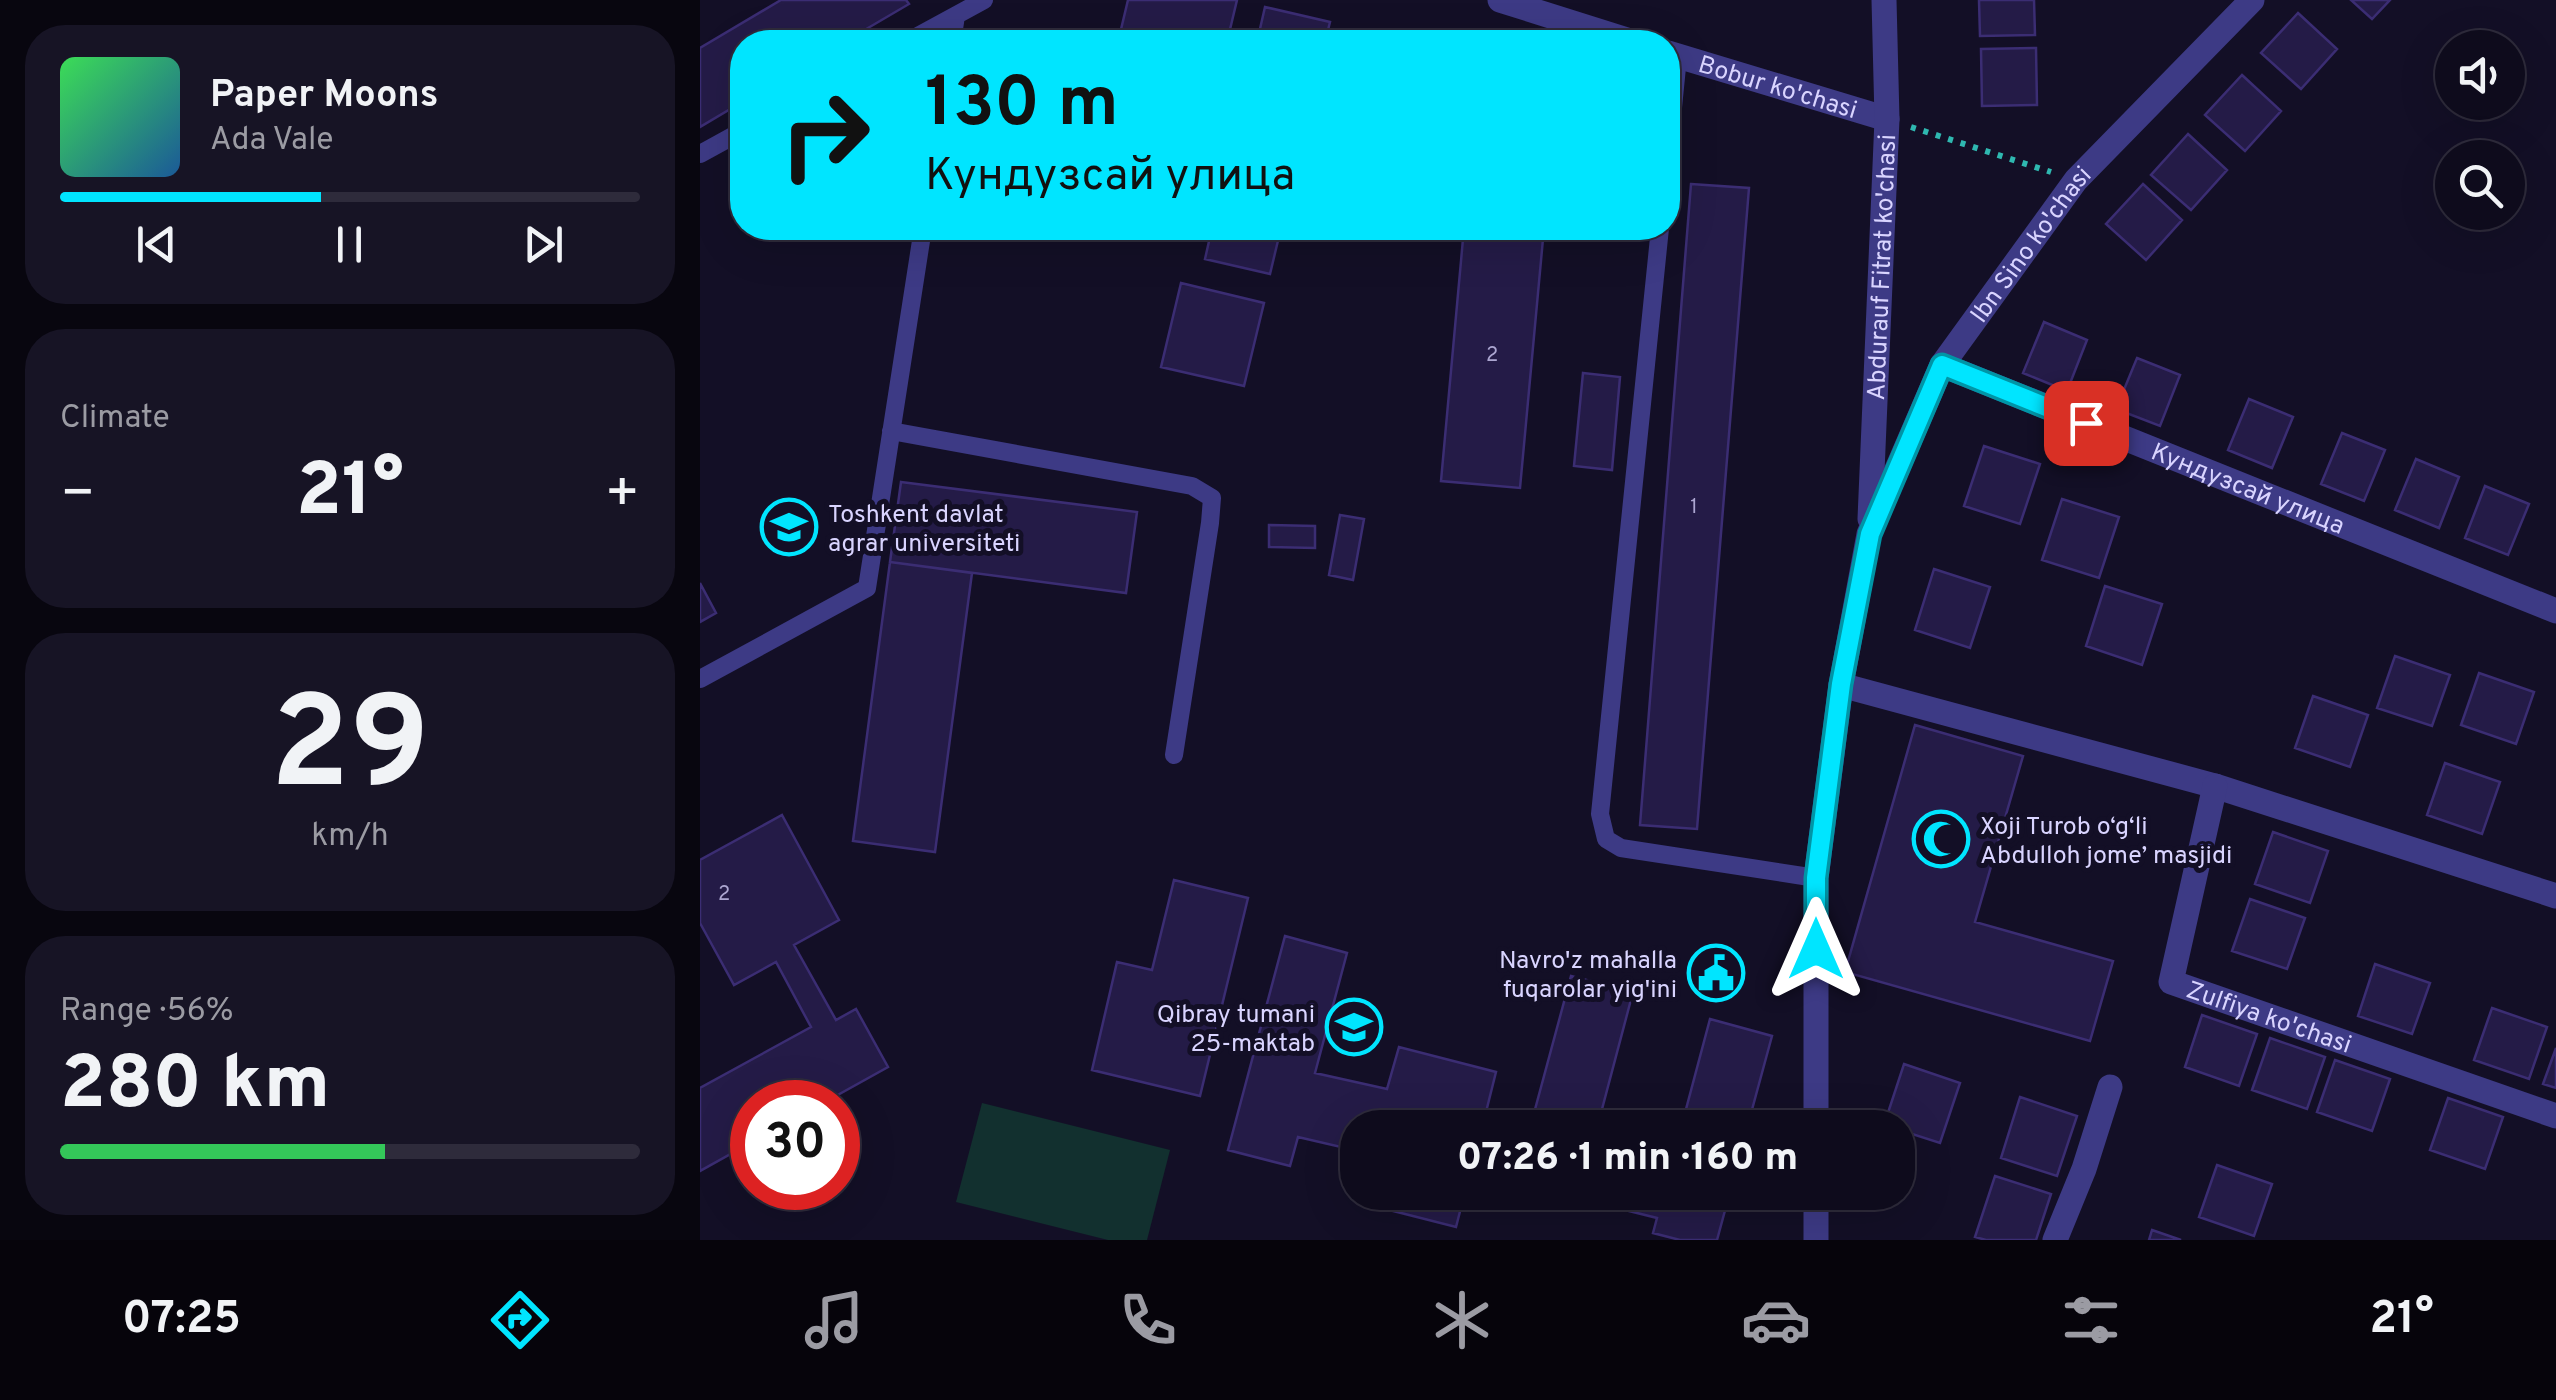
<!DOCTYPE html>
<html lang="en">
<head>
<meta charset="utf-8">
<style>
	body { margin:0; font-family:Overpass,sans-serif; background:#171425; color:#f1f3f6; height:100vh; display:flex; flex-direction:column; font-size:38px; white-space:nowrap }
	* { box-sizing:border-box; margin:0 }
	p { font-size:32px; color:#9b9ba3 }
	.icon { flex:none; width:55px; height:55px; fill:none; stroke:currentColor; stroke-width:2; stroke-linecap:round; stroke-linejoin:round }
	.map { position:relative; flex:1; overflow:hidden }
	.side { display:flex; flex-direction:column; gap:25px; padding:25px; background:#08060f; width:700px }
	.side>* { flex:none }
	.guide { position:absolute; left:30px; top:30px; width:950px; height:210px; border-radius:40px; box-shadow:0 10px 40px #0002,0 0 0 2px #2e2b3b; background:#00e5ff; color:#111; overflow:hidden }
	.buttons { position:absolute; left:1735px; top:30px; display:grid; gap:20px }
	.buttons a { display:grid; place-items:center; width:90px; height:90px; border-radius:50%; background:#0e0b1c; box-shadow:0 10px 40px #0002,0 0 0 2px #2e2b3b; font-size:50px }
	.speed { position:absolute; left:30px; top:1080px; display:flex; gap:20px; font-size:50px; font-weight:700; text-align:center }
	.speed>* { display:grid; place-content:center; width:130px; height:130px; border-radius:50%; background:#0e0b1c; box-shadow:0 10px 40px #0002,0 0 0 2px #2e2b3b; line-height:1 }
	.speed .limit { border:15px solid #d22; background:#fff; color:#111 }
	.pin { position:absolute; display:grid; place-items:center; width:85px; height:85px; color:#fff; margin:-42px; border-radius:20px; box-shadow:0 5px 15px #0006 }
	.me { position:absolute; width:110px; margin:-55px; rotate:0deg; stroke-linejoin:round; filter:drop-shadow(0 0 8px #0008) }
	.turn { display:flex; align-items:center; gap:35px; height:210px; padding:0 30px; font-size:45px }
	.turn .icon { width:130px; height:130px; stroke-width:2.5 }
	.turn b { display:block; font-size:70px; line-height:85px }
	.big { font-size:75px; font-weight:800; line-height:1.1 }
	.side .widget { flex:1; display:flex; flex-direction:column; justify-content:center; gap:15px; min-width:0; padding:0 35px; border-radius:40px; background:#171425 }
	.side .dial { align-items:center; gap:0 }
	.dial b { font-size:130px; line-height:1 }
	.song { display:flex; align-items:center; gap:30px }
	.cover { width:120px; height:120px; border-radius:15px; background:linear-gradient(135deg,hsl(130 70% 55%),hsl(210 70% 35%)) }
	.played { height:10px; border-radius:5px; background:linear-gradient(90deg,#00e5ff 45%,#2e2b3b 45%) }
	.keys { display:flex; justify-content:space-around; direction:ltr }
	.heat { display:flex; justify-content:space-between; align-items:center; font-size:55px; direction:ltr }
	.charge { height:15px; border-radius:8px; background:linear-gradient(90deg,#34c759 56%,#2e2b3b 0) }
	.trip { position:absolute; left:640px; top:1110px; width:575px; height:100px; border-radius:40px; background:#0e0b1c; box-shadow:0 10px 40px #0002,0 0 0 2px #2e2b3b; font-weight:800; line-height:100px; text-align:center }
	.menu { display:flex; height:160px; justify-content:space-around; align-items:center; background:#06040b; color:#9b9ba3 }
	.menu .icon { width:70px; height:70px }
	.menu .on { color:#00e5ff }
	.menu b { font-size:45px; color:#f1f3f6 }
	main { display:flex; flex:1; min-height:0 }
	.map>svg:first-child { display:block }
</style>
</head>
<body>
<main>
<section class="side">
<div class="widget">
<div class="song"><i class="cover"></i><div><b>Paper Moons</b><p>Ada Vale</p></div></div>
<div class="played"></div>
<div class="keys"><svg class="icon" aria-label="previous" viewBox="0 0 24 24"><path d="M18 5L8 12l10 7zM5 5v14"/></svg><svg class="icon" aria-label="pause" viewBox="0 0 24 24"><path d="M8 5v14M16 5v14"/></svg><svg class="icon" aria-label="next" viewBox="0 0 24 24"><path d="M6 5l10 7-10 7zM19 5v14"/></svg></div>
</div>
<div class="widget"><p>Climate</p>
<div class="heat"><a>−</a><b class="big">21°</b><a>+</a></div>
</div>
<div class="widget dial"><b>29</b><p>km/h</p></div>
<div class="widget"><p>Range · 56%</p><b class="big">280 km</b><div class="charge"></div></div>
</section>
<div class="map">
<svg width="1856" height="1240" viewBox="0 0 1856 1240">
	<rect width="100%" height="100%" fill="#130f26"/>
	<path fill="#12302f" d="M282,1103L470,1150L447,1240H408L256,1202Z"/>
	<path fill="#241b47" stroke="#3b2d73" stroke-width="2.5" d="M81,0H206L209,4L144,42H42V102L0,127V48Z
		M428,0H537L527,42H418Z
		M1279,0H1334L1335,35L1280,36Z
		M1651,0H1690L1672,19Z
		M565,7L630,22L625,42H557Z
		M1598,13L1637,49L1601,89L1561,53Z
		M1336,48L1337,105L1282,106L1281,49Z
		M1542,75L1581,111L1545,151L1505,115Z
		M1488,134L1527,170L1491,210L1451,175Z
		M991,184L1049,188L997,829L940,825Z
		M1443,184L1482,220L1446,260L1406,224Z
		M512,228H581L570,274L505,259Z
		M764,228H844L820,488L741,481Z
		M481,283L564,303L544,386L461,367Z
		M1344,322L1387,340L1367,391L1323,373Z
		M1437,358L1480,375L1460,426L1416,409Z
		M883,373L920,377L912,470L874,466Z
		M1549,399L1593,417L1572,468L1528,450Z
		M1642,433L1685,450L1664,501L1621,484Z
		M1284,446L1340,464L1320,524L1264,506Z
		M1716,459L1759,477L1739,528L1695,510Z
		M201,482L437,512L426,593L190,562Z
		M1785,486L1829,504L1808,555L1765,538Z
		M1362,499L1419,517L1399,578L1342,560Z
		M640,515L664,519L653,580L629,575Z
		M569,525L615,526V548L569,547Z
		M190,562L272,573L235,852L153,841Z
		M1234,569L1290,587L1270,648L1215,630Z
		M0,583L16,613L0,622Z
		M1405,586L1462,604L1442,665L1386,646Z
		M1695,656L1750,675L1732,726L1677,708Z
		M1779,673L1834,692L1816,744L1761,725Z
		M1613,696L1668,715L1650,767L1595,748Z
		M1215,725L1323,756L1275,922L1413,961L1390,1041L1145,972Z
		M1745,763L1800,782L1782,834L1727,815Z
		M82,815L139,920L94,945L136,1020L156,1009L188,1067L125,1102H52V1142L0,1171V1088L111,1027L76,962L34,985L0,923V860Z
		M1573,832L1628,851L1610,903L1555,884Z
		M474,880L548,898L500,1096L392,1070L417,962L452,970Z
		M1550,899L1605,918L1587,969L1532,951Z
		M585,936L647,953L615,1073L687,1089L699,1047L796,1072L782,1128H658V1151L598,1137L590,1166L528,1150Z
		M1675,964L1730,983L1712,1034L1658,1016Z
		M871,976L933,992L897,1128H830Z
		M1792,1008L1847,1027L1829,1079L1774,1060Z
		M1502,1015L1557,1034L1539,1086L1485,1067Z
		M1010,1019L1072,1036L1047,1128H981Z
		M1570,1038L1625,1057L1607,1109L1552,1090Z
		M1856,1048V1088L1843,1084Z
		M1635,1060L1690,1079L1672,1131L1617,1112Z
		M1204,1064L1260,1083L1240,1143L1184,1125Z
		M1320,1097L1377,1116L1357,1176L1301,1158Z
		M1748,1098L1803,1117L1785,1169L1730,1150Z
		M1517,1165L1572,1184L1554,1236L1499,1217Z
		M1295,1176L1351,1194L1336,1240H1286L1275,1237Z
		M660,1192H765L756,1227L658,1202Z
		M828,1192H1030L1017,1240H980L953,1233L957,1218L877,1198L876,1205Z
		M1452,1230L1481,1240H1449Z"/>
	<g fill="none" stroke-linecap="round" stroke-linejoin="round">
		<path stroke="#2fb8b0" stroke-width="6" stroke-dasharray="5 8" stroke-linecap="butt" d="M1211,127L1351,172"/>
		<path stroke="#3d3a85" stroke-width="18" d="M207,42L284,0
			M252,42L256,16
			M0,154L42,131
			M968,158L978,57
			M960,228L900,814L906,839L921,848L1116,878
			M191,431L492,486L512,498L510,523L474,755
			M0,679L167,588L223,228"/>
		<g stroke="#3d3a85" stroke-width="25">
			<path d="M800,0L933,42"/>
			<path id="s1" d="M968,53L1187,119"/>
			<path id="s2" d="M1242,365L1856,611"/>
			<path id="s3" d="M1170,519L1187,119L1184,0"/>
			<path d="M1141,685L1515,786L1856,896"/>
			<path id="s4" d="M1515,786L1471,982L1856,1116"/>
			<path id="s5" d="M1116,1128V878L1141,685L1169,534L1242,365L1376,180L1552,0"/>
			<path d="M1116,1240V1192"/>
			<path d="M1355,1240L1384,1169L1410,1087"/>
		</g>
	</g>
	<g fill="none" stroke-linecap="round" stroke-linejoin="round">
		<g stroke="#0095a6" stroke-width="25">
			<path id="route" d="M1116,949V878L1141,684L1170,534L1242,365L1386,423"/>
		</g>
		<use href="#route" stroke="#00e5ff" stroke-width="18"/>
	</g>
	<defs>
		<g id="university-ring" transform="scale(2.875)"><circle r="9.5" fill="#130f26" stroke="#00e5ff" stroke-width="1.5"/><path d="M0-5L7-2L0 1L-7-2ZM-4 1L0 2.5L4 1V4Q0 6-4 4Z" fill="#00e5ff"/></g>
		<g id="mosque-ring" transform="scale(2.875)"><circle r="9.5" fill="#130f26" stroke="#00e5ff" stroke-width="1.5"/><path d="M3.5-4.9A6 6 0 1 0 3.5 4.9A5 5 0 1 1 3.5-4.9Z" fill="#00e5ff"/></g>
		<g id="civic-ring" transform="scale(2.875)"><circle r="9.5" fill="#130f26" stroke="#00e5ff" stroke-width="1.5"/><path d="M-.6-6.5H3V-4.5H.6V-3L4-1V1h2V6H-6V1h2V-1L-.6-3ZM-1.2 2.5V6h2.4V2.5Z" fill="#00e5ff"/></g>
		<g id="school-ring" transform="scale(2.875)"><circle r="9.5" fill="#130f26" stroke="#00e5ff" stroke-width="1.5"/><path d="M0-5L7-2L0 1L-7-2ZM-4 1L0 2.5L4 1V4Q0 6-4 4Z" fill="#00e5ff"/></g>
	</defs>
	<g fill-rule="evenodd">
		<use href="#university-ring" x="89" y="527"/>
		<use href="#mosque-ring" x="1241" y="839"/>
		<use href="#civic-ring" x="1016" y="973"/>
		<use href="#school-ring" x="654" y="1027"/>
	</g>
	<g text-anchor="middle" stroke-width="10" stroke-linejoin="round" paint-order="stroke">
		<g font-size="20" fill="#aca6d1">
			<text x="792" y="361">2</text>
			<text x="994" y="513">1</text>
			<text x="24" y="900">2</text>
		</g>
		<g font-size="25" fill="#d9d4ff" stroke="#130f26">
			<text dy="9" stroke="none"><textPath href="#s1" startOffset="115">Bobur ko'chasi</textPath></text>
			<text dy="9" stroke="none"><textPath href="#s5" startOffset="932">Ibn Sino ko'chasi</textPath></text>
			<text dy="9" stroke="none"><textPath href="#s3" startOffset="252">Abdurauf Fitrat ko'chasi</textPath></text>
			<text dy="9" stroke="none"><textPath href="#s2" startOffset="330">Кундузсай улица</textPath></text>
			<text dy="9" stroke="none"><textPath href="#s4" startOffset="305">Zulfiya ko'chasi</textPath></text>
		</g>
		<g font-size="25" fill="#d9d4ff" stroke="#130f26" text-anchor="start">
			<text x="128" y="522">Toshkent davlat<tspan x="128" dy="29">agrar universiteti</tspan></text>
			<text x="1280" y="834">Xoji Turob o‘g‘li<tspan x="1280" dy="29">Abdulloh jome’ masjidi</tspan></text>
			<text x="977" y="968" text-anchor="end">Navro'z mahalla<tspan x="977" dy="29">fuqarolar yig'ini</tspan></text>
			<text x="615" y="1022" text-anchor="end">Qibray tumani<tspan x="615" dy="29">25-maktab</tspan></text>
		</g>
	</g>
</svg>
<div class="buttons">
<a><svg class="icon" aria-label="sound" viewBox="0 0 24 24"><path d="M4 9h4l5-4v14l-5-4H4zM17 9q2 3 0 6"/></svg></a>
<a><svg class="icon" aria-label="search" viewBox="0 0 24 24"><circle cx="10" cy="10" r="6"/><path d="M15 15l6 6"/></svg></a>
</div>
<div class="speed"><div class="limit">30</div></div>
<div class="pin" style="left:1386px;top:423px;background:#d93025"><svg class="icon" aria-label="arrive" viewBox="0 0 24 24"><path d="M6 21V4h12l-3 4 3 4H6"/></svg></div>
<svg class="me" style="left:1116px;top:949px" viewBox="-20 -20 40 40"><path d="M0-17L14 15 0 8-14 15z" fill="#00e5ff" stroke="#fff" stroke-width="4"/></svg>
<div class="trip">07:26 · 1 min · 160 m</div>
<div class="guide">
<div class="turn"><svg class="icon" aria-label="right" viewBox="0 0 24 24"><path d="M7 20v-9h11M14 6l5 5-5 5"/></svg><div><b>130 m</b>Кундузсай улица</div></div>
</div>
</div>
</main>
<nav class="menu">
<b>07:25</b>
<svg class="icon on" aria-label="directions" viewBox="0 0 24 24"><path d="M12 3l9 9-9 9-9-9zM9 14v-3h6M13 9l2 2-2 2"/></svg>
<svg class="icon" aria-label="music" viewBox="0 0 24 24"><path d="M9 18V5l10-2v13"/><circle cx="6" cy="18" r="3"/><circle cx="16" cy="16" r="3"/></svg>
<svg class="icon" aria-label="phone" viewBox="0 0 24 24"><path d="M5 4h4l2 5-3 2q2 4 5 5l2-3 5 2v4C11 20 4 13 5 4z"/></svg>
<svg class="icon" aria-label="climate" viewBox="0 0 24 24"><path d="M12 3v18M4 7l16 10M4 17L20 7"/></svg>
<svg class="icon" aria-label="car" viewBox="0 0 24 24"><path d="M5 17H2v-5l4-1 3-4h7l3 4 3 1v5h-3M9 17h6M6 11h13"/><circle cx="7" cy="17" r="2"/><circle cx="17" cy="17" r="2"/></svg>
<svg class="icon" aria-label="filters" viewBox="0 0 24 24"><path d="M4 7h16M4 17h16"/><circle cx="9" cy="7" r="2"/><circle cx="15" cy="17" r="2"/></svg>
<b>21°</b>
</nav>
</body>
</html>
